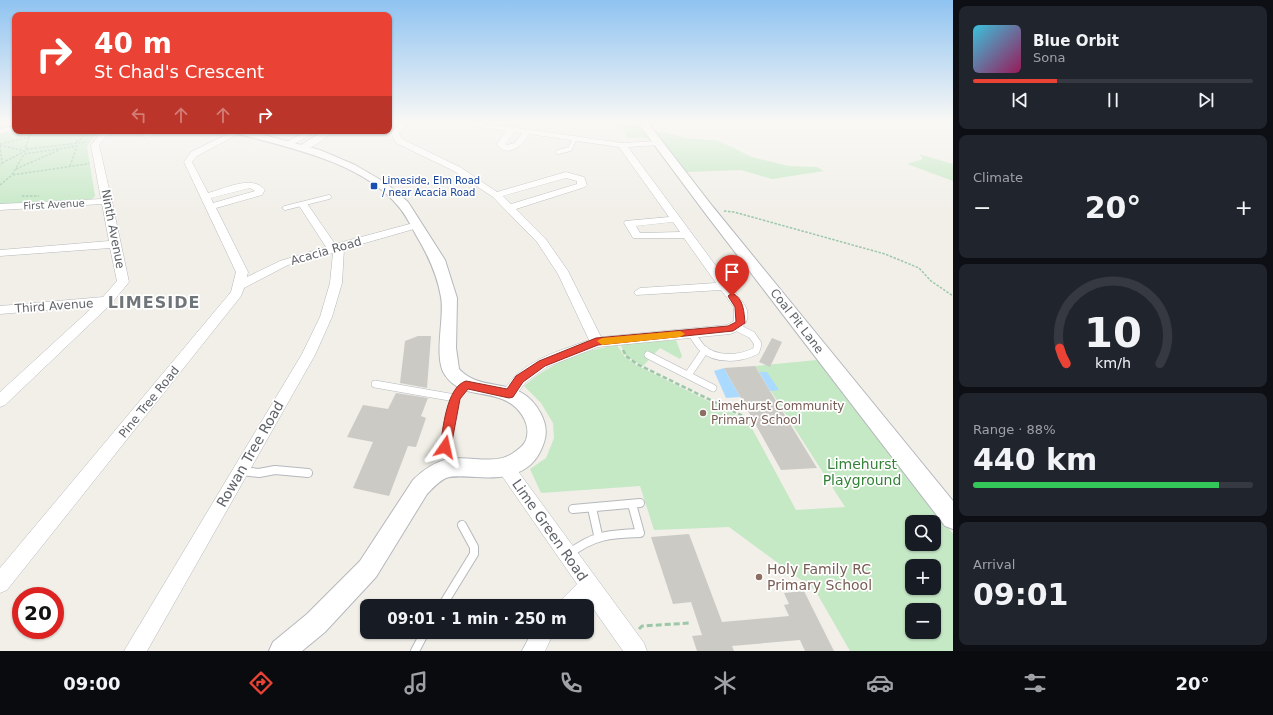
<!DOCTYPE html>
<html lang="en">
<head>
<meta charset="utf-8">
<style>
	body { margin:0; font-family:"DejaVu Sans",sans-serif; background:#20242c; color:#f1f3f6; height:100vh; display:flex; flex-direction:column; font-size:15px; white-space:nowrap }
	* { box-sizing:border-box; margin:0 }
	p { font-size:13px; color:#9ea1a6 }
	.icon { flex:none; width:22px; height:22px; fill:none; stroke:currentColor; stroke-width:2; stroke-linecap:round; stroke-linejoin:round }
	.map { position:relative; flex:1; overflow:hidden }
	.drawer { display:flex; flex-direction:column; gap:6px; padding:6px; background:#0d0f14; width:320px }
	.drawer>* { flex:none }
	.banner { position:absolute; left:12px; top:12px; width:380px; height:122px; border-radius:8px; box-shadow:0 1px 3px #0004; background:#ea4335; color:#fff; overflow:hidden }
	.buttons { position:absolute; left:905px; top:515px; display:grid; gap:8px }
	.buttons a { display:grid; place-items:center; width:36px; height:36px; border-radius:8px; background:#171b24; box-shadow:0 1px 3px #0004; font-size:20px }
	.speed { position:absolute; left:12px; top:587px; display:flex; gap:8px; font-size:20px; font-weight:700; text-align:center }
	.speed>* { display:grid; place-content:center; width:52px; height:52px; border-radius:50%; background:#171b24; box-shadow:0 1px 3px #0004; line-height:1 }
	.speed .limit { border:6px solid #d22; background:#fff; color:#111 }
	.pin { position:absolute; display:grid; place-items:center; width:34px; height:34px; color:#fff; margin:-41px -17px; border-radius:50% 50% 50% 0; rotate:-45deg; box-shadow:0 0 4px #0007 }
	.pin .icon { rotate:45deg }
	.me { position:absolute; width:44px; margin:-22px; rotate:11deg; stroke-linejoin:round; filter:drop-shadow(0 0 3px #0008) }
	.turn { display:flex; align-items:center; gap:14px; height:84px; padding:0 16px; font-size:18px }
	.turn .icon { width:52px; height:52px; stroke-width:2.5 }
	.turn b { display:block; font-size:28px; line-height:34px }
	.lanes { display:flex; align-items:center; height:38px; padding:0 16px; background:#0003; justify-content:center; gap:20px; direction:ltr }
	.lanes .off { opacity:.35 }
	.big { font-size:30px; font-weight:600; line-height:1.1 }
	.drawer .tile { flex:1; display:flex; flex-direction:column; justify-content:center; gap:6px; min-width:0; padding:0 14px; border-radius:8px; background:#20242c }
	.drawer .dial { align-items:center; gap:0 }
	.dial svg { height:104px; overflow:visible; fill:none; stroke:#363941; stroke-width:7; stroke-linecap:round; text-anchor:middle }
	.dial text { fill:#f1f3f6; stroke:none }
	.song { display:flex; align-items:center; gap:12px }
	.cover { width:48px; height:48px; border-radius:6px; background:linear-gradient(135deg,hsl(190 70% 55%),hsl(330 70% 35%)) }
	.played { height:4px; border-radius:2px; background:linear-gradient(90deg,#ea4335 30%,#363941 30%) }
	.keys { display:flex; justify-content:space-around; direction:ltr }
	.heat { display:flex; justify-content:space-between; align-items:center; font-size:22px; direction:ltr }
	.charge { height:6px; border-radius:3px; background:linear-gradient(90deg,#34c759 88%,#363941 0) }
	.trip { position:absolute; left:360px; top:599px; width:234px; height:40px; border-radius:8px; background:#171b24; box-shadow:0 1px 3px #0004; font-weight:600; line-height:40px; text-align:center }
	.menu { display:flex; height:64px; justify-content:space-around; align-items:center; background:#090b0e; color:#9ea1a6 }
	.menu .icon { width:28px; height:28px }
	.menu .current { color:#ea4335 }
	.menu b { font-size:18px; color:#f1f3f6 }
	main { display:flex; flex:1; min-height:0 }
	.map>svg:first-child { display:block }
</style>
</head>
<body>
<main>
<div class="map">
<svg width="953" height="651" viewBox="0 0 953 651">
	<rect width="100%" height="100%" fill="#f1efe8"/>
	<path fill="#c5e8c5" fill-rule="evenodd" d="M607,123H639L650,138H627L623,128Z
		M653,130L687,138L719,141L752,157L789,166L817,167L824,171L772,179L741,170L686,172Z
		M15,131H101L92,139L87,147L95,196L91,200L0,205V134Z
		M919,154L953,164V181L907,164L923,159Z
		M676,340L682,356L680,359L660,348L643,366L626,356L620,344Z
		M617,345L625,357L636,365L748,421L796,510L845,507L755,366L817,360L953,534V651H850L815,590L729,527L654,530L640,486L541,493L530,469L546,458L554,438L553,423L541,403L524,386C553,362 580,351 617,345ZM912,522H934V544H912ZM912,566H934V588H912ZM912,610H934V632H912Z"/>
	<path fill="#aadaff" d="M724,368L740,397L726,398L714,371Z
		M759,372H767L779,390L770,391Z"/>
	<path fill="#cccac5" d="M418,336H431L427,388L400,383L405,341Z
		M772,338L782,342L770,367L759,362Z
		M755,366L770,391L817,468L781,470L724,368Z
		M396,393L428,398L421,416L426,418L416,447L408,446L389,496L353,488L373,442L347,437L363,405L388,409Z
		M689,534L722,622L789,616L784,605L789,604L784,593L804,591L834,651H805L800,640L732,646L734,651H697L692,636L702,635L691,602L673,604L651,537Z"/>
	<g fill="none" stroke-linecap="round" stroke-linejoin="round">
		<g stroke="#b5b8bc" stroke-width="5">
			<path id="service-far2" d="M146,136L160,131
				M558,152L570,149L575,138
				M285,208L329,197"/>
		</g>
		<g stroke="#b5b8bc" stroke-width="8">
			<path id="service-far1" d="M691,333C695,338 698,344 702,348C716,361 740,359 756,351L758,344L752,335L734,326
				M648,355L713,388
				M688,375L705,350
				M375,384L455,398
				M445,447L455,398L466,384"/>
		</g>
		<g stroke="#b5b8bc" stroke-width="10">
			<path id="service" d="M242,471L259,473L275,470L308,473
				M592,508L598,535
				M573,509L640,503
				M569,554C593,535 610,534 640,533L632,504
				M442,606L474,554V547L462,525
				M415,651L425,632"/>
		</g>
		<g stroke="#b5b8bc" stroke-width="1">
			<path id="minor" d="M400,123H408L399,133L402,139L460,167L497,192L566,172L584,177L587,185L585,187L516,209L545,238L568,271L601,337L727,325L734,321V307L721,290L636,295L634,292L640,288L716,283L684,238H633L624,223L625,221L669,217L619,147L529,134C522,146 508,159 497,144L506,131L466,125L462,123H483L622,143L661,141L662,143L658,145L628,147L744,304C753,318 744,330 730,334L598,347L547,367L525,383L514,398L509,400L504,398L502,394C519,361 557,352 589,340L558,274L537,242L493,197L454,171L396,143L391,133ZM514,132L522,133L515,143L507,145L505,144ZM566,178L577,181V184L511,204L503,196ZM673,222L680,232L640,233L636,226Z
				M15,126V130L0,133V129Z
				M103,131H111L99,145L111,198L113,200L112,202L129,282L111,304L5,405L0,407V392L94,306L0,314V306L103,297L117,281L110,248L0,256V250L109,241L102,204L0,210V204L101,199L91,145Z
				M234,131H244L197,156L192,162L208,193C224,189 253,174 265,190L262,195L216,208L248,272L247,277L280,261L326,247L298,204L300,202H306L335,244L417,222L422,225L421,227L344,249L342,283L332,317L315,355L147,651H124L302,354L320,317L330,283L333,253L288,265L244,288L241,296L7,590L0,593V568L231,292L236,272L184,162L191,152ZM250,188L255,191L213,203L211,198Z
				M307,131H317L290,146H284L283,144Z
				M324,131H332C327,138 308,152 299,150V146Z
				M506,461L512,463L644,643L647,651H623L588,601L583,606H559L562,599L577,584L500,473L498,468L500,463Z
				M532,632H554L545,651H522Z"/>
		</g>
		<g stroke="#b5b8bc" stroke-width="2">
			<path id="tertiary" d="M638,123H648L713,207L953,501V529L945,526L705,213Z
				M233,131H249L320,150L355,165L386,183L408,202L445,260L457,298L456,348L459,369C483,395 520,373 541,414C548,428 547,438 540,452C528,476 501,479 476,477C467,477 455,475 446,478C438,482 433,488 427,494L376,577L325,632L302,651H269L273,642L307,614L360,561L413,480C423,470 434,462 449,459C472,455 497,467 516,451C520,448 524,445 526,440C532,423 518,405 502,399C482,391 459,396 445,375C433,358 445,317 441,297C437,274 428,255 416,235C411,226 406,215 399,207C361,161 289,148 235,133Z"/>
		</g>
		<path stroke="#9cc7a9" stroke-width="1.5" stroke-dasharray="2.5 1.5" stroke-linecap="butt" d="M940,123L953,125
			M76,142L80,140L85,131
			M0,144L30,137
			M0,145L24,151
			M0,146L2,163L0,166
			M28,149L25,148L31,133L36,131
			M2,163L29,149L87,142
			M70,166L77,146L24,154L12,175L87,164L89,163
			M16,169L59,150
			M0,185L12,175
			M22,196H39
			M724,211L734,212L885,254L919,268L931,281L953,296"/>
		<path stroke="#9cc7a9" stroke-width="2.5" stroke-dasharray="4.5 2.5" stroke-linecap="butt" d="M623,350L626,356L637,364L743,416"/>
		<path stroke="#9cc7a9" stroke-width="3" stroke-dasharray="6 3" stroke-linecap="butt" d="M639,629L642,626L690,623"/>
		<use href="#service-far2" stroke="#fff" stroke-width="4"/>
		<use href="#service-far1" stroke="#fff" stroke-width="7"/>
		<use href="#service" stroke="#fff" stroke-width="8"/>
		<use href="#minor" fill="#fff" fill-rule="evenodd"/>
		<use href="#tertiary" fill="#fff" fill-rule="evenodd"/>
	</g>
	<linearGradient id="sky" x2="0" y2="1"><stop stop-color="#8fc3f1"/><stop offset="0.57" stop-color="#f9f8f5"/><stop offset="1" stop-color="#f9f8f5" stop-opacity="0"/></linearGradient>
	<rect width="953" height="214" fill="url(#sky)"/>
	<path fill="#ea4335" stroke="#982c22" d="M732,293C744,298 744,313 745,323L733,331L598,345L545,366L523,382L513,397L509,398L468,389L460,399L451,447L449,451L445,452L441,451L440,447C443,430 446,387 466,381L507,389L516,376L539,361L596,338L728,326L736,322L735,307L728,296Z"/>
	<path fill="#f59e0b" d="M680,331L685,334L680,337L602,345L597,341L602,338Z"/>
	<rect fill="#1a4fb4" stroke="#fff" stroke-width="1.5" x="370" y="182" width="8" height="8" rx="2"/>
	<g fill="#8d6e63" stroke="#fff" stroke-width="1.5">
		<circle cx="703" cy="413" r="4"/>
		<circle cx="759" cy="577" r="4"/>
	</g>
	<g text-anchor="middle" stroke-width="3.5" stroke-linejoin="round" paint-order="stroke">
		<g font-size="10" fill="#164399" stroke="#fff" text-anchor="start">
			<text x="382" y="184">Limeside, Elm Road<tspan x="382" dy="12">/ near Acacia Road</tspan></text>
		</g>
		<g font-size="10" fill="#5f6368" stroke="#fff">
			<text transform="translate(54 204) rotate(-3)" y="4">First Avenue</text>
		</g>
		<g font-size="12" fill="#5f6368" stroke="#fff">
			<text transform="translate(113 229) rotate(79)" y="4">Ninth Avenue</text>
			<text transform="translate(326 251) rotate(-16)" y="4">Acacia Road</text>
			<text transform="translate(54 306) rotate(-4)" y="4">Third Avenue</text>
			<text transform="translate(797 321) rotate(52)" y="4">Coal Pit Lane</text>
			<text transform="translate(149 402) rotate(-51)" y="4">Pine Tree Road</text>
		</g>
		<g font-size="12" fill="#785e54" stroke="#fff" text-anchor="start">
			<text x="711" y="410">Limehurst Community<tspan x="711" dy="14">Primary School</tspan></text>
		</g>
		<g font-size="14" fill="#5f6368" stroke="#fff">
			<text transform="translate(250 454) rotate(-60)" y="5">Rowan Tree Road</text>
			<text transform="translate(550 530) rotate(55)" y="5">Lime Green Road</text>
		</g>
		<g font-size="14" fill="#348238" stroke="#fff">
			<text x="862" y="469">Limehurst<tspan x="862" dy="16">Playground</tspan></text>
		</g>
		<g font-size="14" fill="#785e54" stroke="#fff" text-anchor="start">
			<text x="767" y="574">Holy Family RC<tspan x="767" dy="16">Primary School</tspan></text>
		</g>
		<g font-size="16" font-weight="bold" letter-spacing="1" fill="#70757a" stroke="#fff">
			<text x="154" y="308">LIMESIDE</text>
		</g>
	</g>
</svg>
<div class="buttons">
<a><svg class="icon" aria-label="search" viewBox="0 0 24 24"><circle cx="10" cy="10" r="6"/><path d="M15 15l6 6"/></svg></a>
<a>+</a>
<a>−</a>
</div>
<div class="speed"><div class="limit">20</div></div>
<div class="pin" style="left:732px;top:296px;background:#d93025"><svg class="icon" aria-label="arrive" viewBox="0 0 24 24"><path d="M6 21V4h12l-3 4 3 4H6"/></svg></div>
<svg class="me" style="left:445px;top:447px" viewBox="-20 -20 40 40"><path d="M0-17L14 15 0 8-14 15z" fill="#ea4335" stroke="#fff" stroke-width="4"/></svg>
<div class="trip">09:01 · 1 min · 250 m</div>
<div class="banner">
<div class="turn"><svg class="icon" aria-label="right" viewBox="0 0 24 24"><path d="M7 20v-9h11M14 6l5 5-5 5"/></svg><div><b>40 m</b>St Chad's Crescent</div></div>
<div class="lanes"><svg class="icon off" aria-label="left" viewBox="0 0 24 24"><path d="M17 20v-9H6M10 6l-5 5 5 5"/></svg><svg class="icon off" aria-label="ahead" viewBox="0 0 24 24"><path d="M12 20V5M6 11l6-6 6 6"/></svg><svg class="icon off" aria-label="ahead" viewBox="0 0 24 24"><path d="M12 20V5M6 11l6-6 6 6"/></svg><svg class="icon" aria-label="right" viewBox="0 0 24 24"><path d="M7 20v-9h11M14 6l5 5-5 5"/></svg></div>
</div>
</div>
<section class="drawer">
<div class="tile">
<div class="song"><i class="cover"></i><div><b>Blue Orbit</b><p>Sona</p></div></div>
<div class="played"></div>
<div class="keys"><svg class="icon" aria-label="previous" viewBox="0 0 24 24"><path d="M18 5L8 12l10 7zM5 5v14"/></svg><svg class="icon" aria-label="pause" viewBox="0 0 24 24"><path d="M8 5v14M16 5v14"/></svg><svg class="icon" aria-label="next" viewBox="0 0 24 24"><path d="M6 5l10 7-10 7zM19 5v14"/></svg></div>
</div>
<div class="tile"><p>Climate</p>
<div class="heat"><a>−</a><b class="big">20°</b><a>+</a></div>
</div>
<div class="tile dial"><svg viewBox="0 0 100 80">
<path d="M14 69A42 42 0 1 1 86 69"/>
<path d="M14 69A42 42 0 0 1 9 57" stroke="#ea4335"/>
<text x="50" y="56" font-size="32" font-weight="700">10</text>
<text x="50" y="72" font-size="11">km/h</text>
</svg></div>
<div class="tile"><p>Range · 88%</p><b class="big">440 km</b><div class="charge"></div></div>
<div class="tile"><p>Arrival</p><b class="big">09:01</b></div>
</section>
</main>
<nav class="menu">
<b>09:00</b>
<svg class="icon current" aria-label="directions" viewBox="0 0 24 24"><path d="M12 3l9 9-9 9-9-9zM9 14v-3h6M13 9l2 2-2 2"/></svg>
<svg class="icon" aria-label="music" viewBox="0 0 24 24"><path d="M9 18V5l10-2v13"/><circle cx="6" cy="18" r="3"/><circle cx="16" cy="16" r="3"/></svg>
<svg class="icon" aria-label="phone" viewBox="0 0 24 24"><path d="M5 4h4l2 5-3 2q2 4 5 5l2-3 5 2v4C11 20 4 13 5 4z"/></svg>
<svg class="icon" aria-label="climate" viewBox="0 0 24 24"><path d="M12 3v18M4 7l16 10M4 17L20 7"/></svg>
<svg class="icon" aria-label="car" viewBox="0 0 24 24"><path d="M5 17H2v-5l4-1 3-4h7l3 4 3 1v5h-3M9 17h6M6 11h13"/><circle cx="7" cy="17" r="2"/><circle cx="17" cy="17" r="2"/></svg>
<svg class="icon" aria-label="filters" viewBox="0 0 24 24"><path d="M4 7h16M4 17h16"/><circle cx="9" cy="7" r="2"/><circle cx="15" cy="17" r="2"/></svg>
<b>20°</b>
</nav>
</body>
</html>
